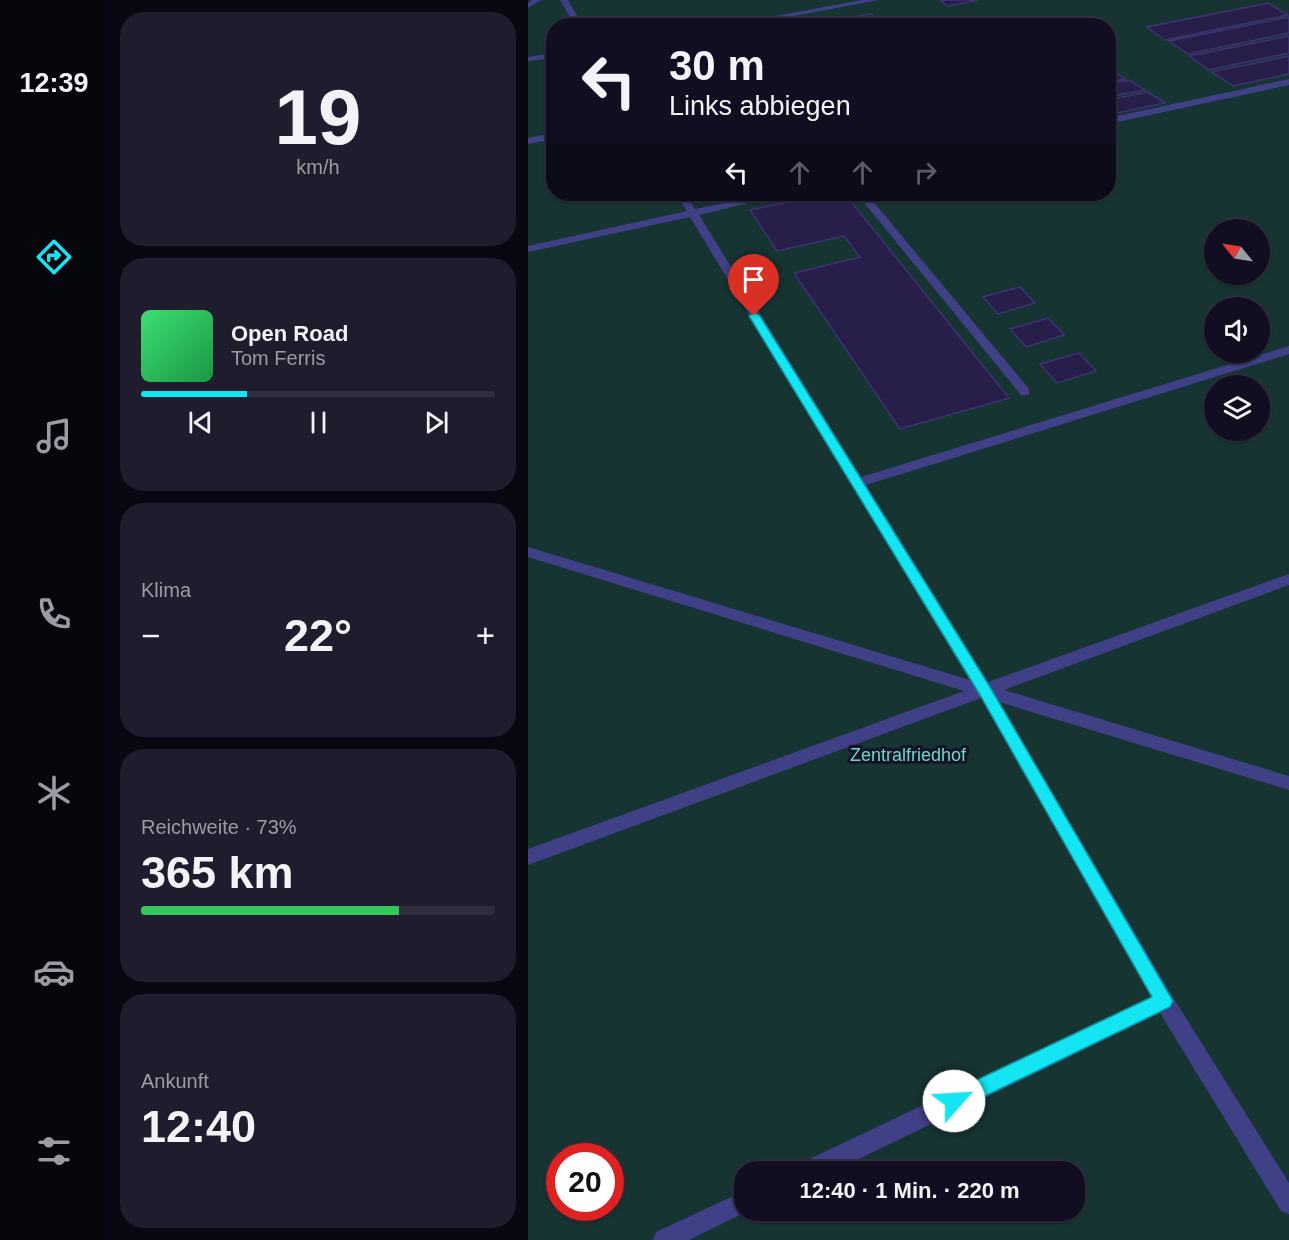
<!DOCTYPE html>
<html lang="de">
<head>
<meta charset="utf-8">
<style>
	body { margin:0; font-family:Helvetica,sans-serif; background:#1e1c2d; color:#f1f3f6; height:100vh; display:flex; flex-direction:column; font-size:22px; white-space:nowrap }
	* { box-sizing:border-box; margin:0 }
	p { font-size:20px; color:#9c9ca5 }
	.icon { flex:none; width:33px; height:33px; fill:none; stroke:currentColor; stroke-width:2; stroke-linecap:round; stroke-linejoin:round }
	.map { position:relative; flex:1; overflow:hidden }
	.sheet { display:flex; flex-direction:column; gap:12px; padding:12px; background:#090812; width:420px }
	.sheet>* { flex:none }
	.top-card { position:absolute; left:18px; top:18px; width:570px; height:183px; border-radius:24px; box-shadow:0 2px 4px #0004,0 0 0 2px #302e3e; background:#100e20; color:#f1f3f6; overflow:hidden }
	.needle { width:39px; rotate:300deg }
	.tools { position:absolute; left:676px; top:219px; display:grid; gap:12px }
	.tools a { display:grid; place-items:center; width:66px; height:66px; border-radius:50%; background:#100e20; box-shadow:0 2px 4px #0004,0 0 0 2px #302e3e; font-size:30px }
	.speed { position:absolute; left:18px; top:1143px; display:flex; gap:12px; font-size:30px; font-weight:700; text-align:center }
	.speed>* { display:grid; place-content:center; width:78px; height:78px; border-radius:50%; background:#100e20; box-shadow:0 2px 4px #0004,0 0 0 2px #302e3e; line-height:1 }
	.speed .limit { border:9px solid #d22; background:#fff; color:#111 }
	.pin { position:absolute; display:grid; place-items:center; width:51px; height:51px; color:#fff; margin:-62px -26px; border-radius:50% 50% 50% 0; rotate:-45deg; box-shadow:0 0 6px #0007 }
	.pin .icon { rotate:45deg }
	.me { position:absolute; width:66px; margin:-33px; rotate:64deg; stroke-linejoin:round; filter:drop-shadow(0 0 4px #0008) }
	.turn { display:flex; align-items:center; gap:21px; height:126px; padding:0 24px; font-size:27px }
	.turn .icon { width:78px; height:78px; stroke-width:2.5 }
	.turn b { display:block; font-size:42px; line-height:51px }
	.lanes { display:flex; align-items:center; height:57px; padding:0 24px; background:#0003; justify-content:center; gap:30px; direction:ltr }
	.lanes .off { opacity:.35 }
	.big { font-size:45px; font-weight:600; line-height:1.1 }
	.sheet .card { flex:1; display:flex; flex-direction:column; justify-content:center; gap:9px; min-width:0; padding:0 21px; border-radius:24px; background:#1e1c2d }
	.sheet .dial { align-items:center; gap:0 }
	.dial b { font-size:78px; line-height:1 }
	.song { display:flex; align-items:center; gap:18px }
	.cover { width:72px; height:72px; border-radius:9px; background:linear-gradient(135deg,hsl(140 70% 55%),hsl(140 70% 35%)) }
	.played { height:6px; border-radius:3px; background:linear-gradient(90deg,#14e5f3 30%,#302e3e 30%) }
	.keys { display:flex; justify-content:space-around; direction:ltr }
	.heat { display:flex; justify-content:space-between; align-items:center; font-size:33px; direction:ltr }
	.charge { height:9px; border-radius:4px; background:linear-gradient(90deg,#34c759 73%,#302e3e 0) }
	.trip { position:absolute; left:206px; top:1161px; width:351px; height:60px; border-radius:24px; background:#100e20; box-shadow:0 2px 4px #0004,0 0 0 2px #302e3e; font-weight:600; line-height:60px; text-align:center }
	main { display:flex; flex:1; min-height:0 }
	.dock { display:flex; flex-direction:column; width:108px; justify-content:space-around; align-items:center; background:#06060d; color:#9c9ca5 }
	.dock .icon { width:42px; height:42px }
	.dock .current { color:#14e5f3 }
	.dock b { font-size:27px; color:#f1f3f6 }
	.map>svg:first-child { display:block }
</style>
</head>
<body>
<main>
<nav class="dock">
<b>12:39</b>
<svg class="icon current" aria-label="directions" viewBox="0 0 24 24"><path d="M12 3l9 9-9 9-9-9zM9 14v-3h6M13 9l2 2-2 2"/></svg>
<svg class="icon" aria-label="music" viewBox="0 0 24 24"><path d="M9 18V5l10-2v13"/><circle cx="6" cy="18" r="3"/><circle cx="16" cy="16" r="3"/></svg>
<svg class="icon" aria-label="phone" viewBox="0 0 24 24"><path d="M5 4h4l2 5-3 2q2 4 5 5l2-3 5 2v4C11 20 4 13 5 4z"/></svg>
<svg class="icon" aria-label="climate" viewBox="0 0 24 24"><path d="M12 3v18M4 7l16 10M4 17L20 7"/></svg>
<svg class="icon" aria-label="car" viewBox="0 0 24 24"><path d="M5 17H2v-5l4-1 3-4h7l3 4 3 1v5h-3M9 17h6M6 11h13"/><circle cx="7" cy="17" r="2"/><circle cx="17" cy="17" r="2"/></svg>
<svg class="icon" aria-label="filters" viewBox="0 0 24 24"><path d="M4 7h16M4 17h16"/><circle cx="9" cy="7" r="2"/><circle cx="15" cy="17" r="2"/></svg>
</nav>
<section class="sheet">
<div class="card dial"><b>19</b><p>km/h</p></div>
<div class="card">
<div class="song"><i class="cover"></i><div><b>Open Road</b><p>Tom Ferris</p></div></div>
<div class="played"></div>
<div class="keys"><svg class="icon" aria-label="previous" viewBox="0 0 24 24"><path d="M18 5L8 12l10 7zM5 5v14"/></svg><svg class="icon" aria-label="pause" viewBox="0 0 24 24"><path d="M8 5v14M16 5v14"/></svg><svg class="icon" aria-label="next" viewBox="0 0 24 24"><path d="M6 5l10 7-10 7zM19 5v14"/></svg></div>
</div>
<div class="card"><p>Klima</p>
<div class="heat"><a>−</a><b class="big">22°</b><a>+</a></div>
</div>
<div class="card"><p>Reichweite · 73%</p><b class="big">365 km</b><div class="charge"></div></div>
<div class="card"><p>Ankunft</p><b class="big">12:40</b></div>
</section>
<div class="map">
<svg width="761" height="1240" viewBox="0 0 761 1240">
	<rect width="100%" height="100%" fill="#16122a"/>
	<path fill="#163432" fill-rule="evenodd" d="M0,0H761V1240H0ZM26,26H580V194H26ZM687,230H732V274H687ZM687,308H732V352H687ZM687,386H732V430H687ZM32,1156H82V1208H32ZM216,1172H546V1210H216Z"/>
	<path fill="#271f4a" stroke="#3e3375" stroke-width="1.5" d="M417,0H451L419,6L413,1Z
		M740,3L760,15L637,40L619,27Z
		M343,14L355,25L278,26Z
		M761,17V33L660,54L641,41Z
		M423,18L431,26H411L407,22Z
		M761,36V53L681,70L661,56Z
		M761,56V74L705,86L684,72Z
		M580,67L597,79L580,82Z
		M601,80L617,90L580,97V84Z
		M620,92L637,103L580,115V100Z
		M298,194H317L481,398L372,429L266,273L332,257L316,236L249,251L222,210Z
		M492,287L507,303L470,314L455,297Z
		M520,318L536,335L498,347L482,329Z
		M551,353L568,371L529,383L512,364Z"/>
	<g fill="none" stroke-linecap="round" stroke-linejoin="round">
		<path fill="#404087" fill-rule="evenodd" d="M4,0H13L0,8V3Z
			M32,0H40L55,26H47Z
			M334,0H351L213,26H193Z
			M26,53V58L0,61V57Z
			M761,79V85L580,124V118Z
			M26,133V139L0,144V138Z
			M148,194H158L167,209L241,194H257L171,215L333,477L761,346V354L338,485L460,682L761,574V585L476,690L761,776V790L471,702L643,994L761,1183V1214L753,1211L632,1013L304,1172H268L271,1164L623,997L453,698L0,865V849L436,691L0,557V547L442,680L162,217L0,252V246L159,211Z
			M329,194H339L501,389V395H493Z
			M216,1191V1210H222L161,1240H125L128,1232Z"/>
	</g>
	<path fill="#14e5f3" stroke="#0d959e" stroke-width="1.5" d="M226,312L232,316L462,687L645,1001L642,1007L426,1111L419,1108L417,1101L419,1094L624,997L452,695L221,316Z"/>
	<g text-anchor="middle" stroke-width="6" stroke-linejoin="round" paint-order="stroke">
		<g font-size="18" fill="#6bdbbc" stroke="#16122a">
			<text x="380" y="761">Zentralfriedhof</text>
		</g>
	</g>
</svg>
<div class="tools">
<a><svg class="needle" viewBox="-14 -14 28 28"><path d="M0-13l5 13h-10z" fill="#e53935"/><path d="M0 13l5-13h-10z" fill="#9c9ca5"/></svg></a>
<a><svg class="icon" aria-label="sound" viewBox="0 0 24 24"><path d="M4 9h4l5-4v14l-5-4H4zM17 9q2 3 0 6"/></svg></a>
<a><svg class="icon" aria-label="layers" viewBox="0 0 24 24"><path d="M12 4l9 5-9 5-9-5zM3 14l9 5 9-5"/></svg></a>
</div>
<div class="speed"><div class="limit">20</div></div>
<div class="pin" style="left:226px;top:316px;background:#d93025"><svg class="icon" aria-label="arrive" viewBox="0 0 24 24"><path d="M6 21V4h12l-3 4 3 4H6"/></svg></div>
<svg class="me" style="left:426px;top:1101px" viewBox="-20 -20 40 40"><circle r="19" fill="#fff"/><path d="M0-13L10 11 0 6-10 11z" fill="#14e5f3"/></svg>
<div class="trip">12:40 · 1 Min. · 220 m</div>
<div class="top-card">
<div class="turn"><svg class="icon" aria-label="left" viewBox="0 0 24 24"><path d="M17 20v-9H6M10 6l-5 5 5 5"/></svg><div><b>30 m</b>Links abbiegen</div></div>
<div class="lanes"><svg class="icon" aria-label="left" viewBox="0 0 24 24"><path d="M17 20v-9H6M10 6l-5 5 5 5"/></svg><svg class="icon off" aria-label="ahead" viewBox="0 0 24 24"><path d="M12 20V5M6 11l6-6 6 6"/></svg><svg class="icon off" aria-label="ahead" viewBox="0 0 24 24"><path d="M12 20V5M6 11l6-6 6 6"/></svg><svg class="icon off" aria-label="right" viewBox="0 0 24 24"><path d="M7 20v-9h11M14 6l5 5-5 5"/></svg></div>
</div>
</div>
</main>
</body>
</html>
